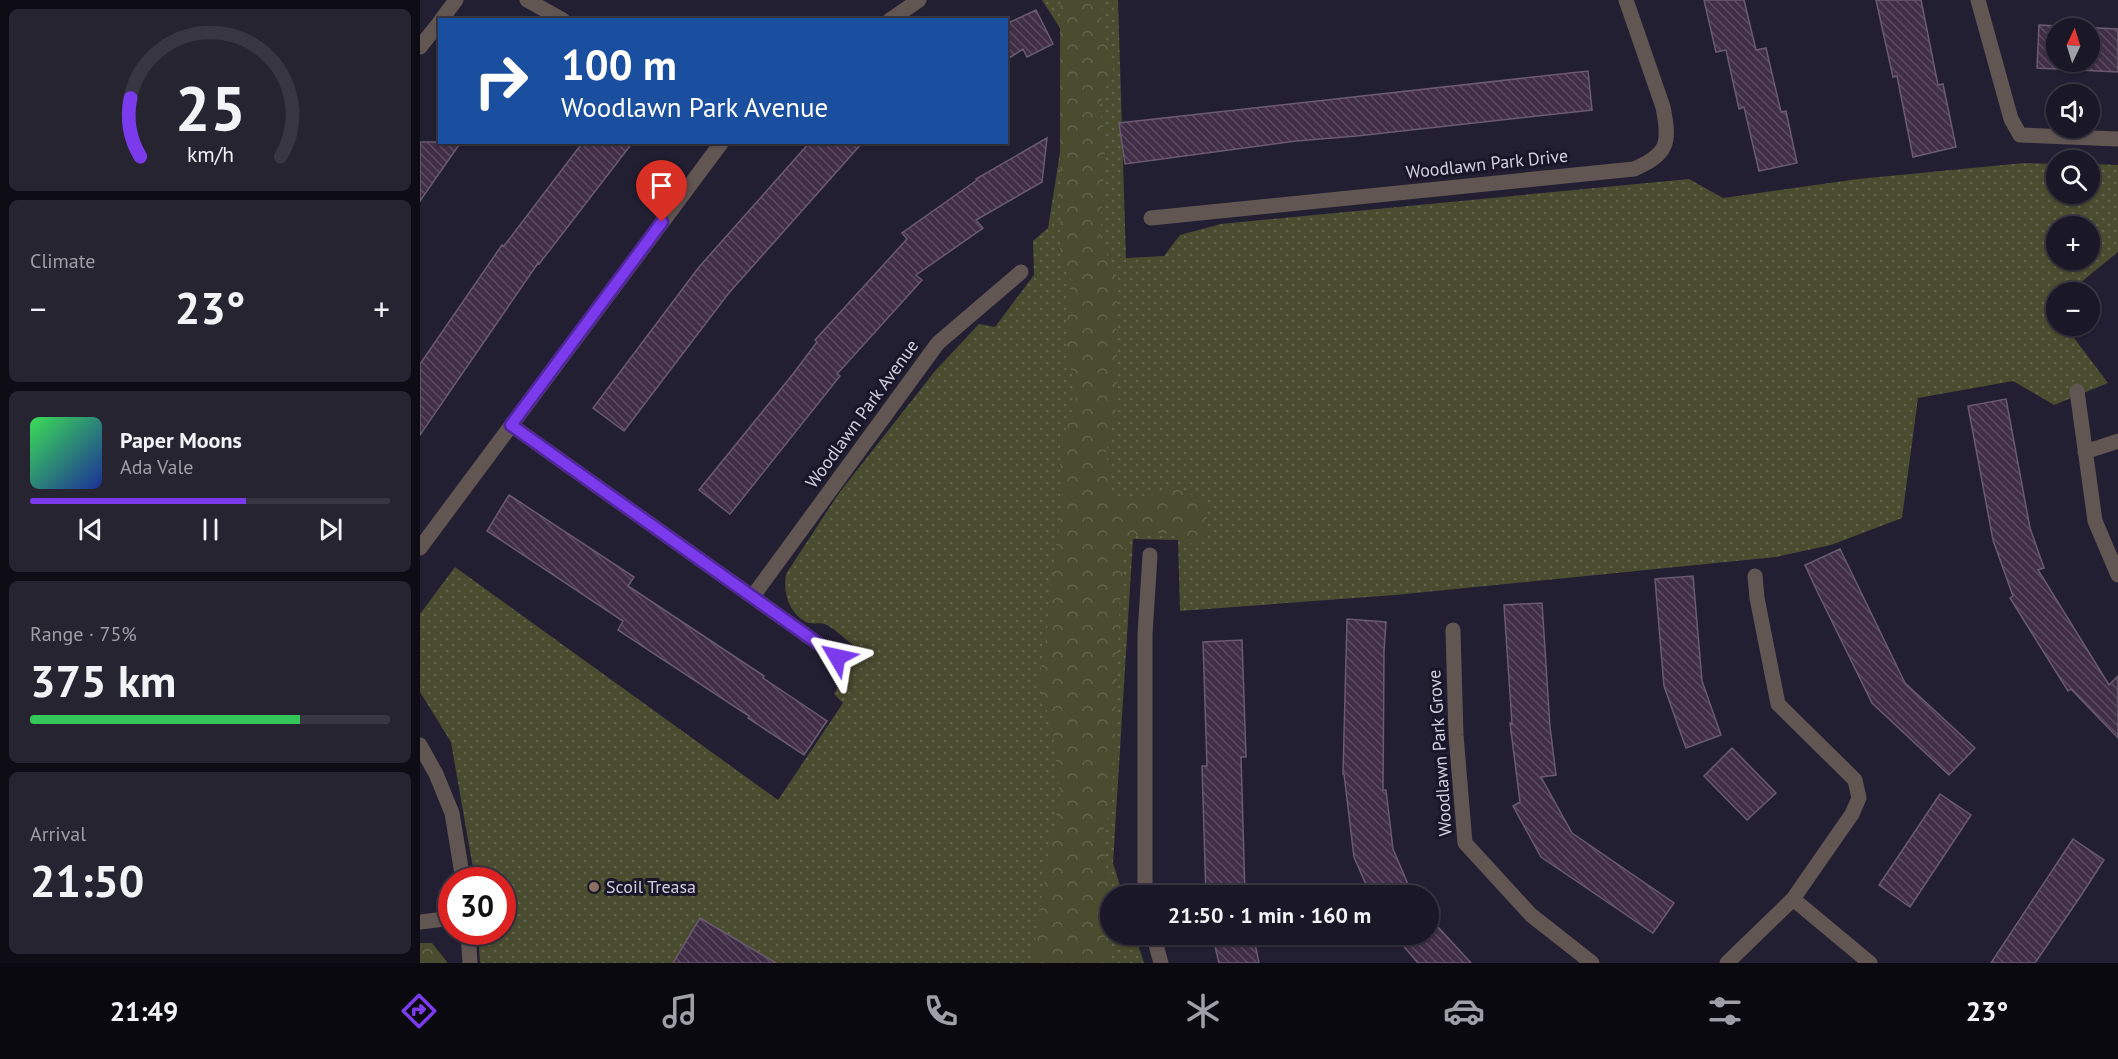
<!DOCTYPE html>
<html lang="en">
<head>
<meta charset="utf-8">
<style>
	body { margin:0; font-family:"PT Sans",sans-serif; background:#272432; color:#f1f3f6; height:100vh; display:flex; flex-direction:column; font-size:22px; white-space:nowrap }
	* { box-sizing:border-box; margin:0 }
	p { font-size:20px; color:#9f9fa7 }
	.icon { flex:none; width:33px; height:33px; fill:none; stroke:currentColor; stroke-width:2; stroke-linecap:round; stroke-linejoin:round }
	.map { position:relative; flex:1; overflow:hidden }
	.sheet { display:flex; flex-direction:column; gap:9px; padding:9px; background:#0e0d15; width:420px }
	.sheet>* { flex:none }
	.hud { position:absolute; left:18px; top:18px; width:570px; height:126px; border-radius:0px; box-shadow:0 2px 4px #0004,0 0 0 2px #383643; background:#1a4fa0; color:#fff; overflow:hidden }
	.needle { width:39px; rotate:4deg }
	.tools { position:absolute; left:1626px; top:18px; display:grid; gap:12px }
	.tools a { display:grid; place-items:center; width:54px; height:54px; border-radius:50%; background:#1a1726; box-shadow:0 2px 4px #0004,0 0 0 2px #383643; font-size:30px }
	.speed { position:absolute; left:18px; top:867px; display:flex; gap:12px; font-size:30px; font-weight:700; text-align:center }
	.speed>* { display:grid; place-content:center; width:78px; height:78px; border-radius:50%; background:#1a1726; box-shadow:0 2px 4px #0004,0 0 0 2px #383643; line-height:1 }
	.speed .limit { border:9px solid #d22; background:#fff; color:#111 }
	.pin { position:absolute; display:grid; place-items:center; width:51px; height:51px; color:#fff; margin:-62px -26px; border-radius:50% 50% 50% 0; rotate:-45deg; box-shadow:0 0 6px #0007 }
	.pin .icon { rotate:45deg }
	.me { position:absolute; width:66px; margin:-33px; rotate:306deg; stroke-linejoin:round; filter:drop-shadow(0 0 4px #0008) }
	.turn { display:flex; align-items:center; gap:21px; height:126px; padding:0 24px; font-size:27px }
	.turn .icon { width:78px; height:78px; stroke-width:2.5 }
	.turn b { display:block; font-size:42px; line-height:51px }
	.big { font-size:45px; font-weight:600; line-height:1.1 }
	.sheet .tile { flex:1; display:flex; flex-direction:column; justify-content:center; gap:9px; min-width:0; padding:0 21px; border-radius:9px; background:#272432 }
	.sheet .dial { align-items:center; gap:0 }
	.dial svg { height:156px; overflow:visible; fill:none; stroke:#383643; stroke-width:7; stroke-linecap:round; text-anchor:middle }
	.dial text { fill:#f1f3f6; stroke:none }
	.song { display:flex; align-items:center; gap:18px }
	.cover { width:72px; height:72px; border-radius:9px; background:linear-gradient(135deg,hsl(130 70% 55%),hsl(230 70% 35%)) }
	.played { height:6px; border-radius:3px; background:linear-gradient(90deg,#7c3aed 60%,#383643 60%) }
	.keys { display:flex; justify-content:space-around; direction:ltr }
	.heat { display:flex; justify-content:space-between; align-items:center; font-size:33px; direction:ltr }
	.charge { height:9px; border-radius:4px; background:linear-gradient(90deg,#34c759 75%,#383643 0) }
	.trip { position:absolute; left:680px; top:885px; width:339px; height:60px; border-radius:30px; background:#1a1726; box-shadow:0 2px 4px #0004,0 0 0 2px #383643; font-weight:600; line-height:60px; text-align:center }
	.menu { display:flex; height:96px; justify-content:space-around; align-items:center; background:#0a090f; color:#9f9fa7 }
	.menu .icon { width:42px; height:42px }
	.menu .on { color:#7c3aed }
	.menu b { font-size:27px; color:#f1f3f6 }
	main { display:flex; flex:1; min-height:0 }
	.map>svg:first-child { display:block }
</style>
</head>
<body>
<main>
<section class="sheet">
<div class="tile dial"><svg viewBox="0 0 100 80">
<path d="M14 69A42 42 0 1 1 86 69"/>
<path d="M14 69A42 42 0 0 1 9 39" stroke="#7c3aed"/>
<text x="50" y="56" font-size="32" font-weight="700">25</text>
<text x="50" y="72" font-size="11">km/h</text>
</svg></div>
<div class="tile"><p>Climate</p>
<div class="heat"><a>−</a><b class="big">23°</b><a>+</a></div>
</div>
<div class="tile">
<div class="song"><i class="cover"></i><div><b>Paper Moons</b><p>Ada Vale</p></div></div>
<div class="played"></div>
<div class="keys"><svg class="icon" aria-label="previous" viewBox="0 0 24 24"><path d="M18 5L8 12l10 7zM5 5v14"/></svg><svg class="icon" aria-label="pause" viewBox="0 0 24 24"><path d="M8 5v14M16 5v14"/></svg><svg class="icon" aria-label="next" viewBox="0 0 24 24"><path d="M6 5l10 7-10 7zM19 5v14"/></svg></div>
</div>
<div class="tile"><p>Range · 75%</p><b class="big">375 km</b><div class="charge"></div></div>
<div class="tile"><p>Arrival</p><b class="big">21:50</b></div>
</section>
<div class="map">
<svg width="1698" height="963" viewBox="0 0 1698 963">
	<defs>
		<pattern id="grass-dots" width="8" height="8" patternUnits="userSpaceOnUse" patternTransform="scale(1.5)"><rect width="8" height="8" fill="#494c2f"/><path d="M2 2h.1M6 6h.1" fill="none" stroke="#62654d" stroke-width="1.8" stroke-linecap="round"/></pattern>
		<pattern id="forest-crowns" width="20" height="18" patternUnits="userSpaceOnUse" patternTransform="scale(1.5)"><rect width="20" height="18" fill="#494c2f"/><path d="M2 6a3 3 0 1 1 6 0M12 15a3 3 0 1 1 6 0" fill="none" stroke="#62654d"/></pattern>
		<pattern id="building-back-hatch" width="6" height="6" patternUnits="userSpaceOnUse" patternTransform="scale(1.5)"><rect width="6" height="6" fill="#412e47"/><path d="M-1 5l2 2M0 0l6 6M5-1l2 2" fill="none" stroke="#5c4b61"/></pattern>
	</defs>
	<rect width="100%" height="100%" fill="#231f33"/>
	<path fill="url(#grass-dots)" fill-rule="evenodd" d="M622,0H698L706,258L744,256L760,235L801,224L1269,179L1303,198L1438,179L1604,163L1636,164V194H1670V164L1698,165V252L1649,292H1636V303L1632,308L1636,314V326H1645L1688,383L1634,405L1593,381L1498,398L1482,518L1411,545L1356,557L975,595L760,611L758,540L713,539L693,863L703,895L690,896V934L715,935L724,963H60L58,932H82V880H55L31,742L0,692V614L35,567L358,800L423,703L414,694L439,650C428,642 417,630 405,624C399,622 392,625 386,622C368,612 363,592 366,574L419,493L515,371L559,324L575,327L614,275L613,241L628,228L649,96L645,36ZM1636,226H1670V260H1636Z"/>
	<path fill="url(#forest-crowns)" d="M640,0H683L681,16L693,69L679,106L686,138L680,239L699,281L696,316L698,400L686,453L692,495L716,499L753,488L784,499L788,528L772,544L758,534L728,533L707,537L700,593L692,806L682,834L690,895V907L684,933L693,963H613L612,961L627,861L640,798L633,733L619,680L626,639L634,560L643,506L639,450L656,397L647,348L648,306L651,280L640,251Z
		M0,943H12L28,963H0Z"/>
	<path fill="url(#building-back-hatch)" stroke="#6a5b70" stroke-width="1.5" fill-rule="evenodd" d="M1284,0H1324L1336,50L1346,48L1361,112L1366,111L1377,163L1339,171L1324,107L1319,109L1306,50L1296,52Z
		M1456,0H1501L1518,85L1523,84L1536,147L1493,157L1477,76L1473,77Z
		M616,10L633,44L607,57L603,49L586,60V24Z
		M1619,25L1698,29V72L1617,68ZM1636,28H1670V62H1636Z
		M1168,71L1172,110L937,136L876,141L705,164L699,123Z
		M627,138L622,182L556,220L563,228L496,275L502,280L417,374L420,376L310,514L279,490L373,374L397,342L395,340L487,239L482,233L557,180L556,179Z
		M0,142H41L0,201Z
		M163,142H213L119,264L118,263L0,435V364L82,245L84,246Z
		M390,142H443L308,294L204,431L173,408L279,267Z
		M1586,399L1610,528L1624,568L1618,570L1689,685L1698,676V738L1651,689L1648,691L1590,598L1593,596L1573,540L1548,406Z
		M89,495L214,577L208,586L344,676L343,678L407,721L384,755L328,718L329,716L198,630L203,621L67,531Z
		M1420,549L1485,683L1555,748L1529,775L1452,703L1398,593L1385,565Z
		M1273,576L1282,681L1301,735L1266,748L1244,686L1235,579Z
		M1122,603L1130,727L1136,775L1121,777L1152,833L1254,903L1233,933L1121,857L1093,806L1100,802L1090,723L1092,724L1084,605Z
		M927,619L966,622L964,651L963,790H966L973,849L993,896H951L934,857L924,774H923Z
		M822,640L826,757H821L825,896H786L782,766H787L783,642Z
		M1312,748L1356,793L1327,820L1284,776Z
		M1520,794L1551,815L1490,907L1459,885Z
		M1653,839L1684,860L1662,894L1615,963H1571Z
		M1008,915L1018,927L1051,963H998L973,934H1008Z
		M280,918L356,963H253Z
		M792,934H833L839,963H799Z"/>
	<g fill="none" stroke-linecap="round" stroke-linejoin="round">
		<path stroke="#625653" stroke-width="15" d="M107,0L143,20
			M1558,0L1591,119L1600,135L1698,139
			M21,20L36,0
			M470,20L499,0
			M0,47L20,22
			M731,218L1214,169C1249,154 1250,142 1243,107L1206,0
			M1657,391L1675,521L1698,575
			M91,425L417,657
			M1665,452L1698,441
			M0,548L302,142
			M1335,576L1337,598L1358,704L1435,780L1439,798L1432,814L1373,899
			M333,596L518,343L601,272
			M1033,630L1036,735L1045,843L1111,915L1172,963
			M0,745L16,774L32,813L43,880
			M725,896V634L730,555
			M0,922L32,918
			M48,932L50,963
			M733,934L741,963
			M1307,963L1373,899L1450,963"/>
	</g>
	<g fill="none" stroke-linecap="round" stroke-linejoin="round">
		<g stroke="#51269a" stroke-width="15">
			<path id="route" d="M242,222L91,425L417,657"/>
		</g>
		<use href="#route" stroke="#7c3aed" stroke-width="10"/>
	</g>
	<circle fill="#8d6e63" stroke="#1a1629" stroke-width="2" cx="174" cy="887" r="6"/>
	<g text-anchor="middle" stroke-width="6" stroke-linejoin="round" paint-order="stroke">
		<g font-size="18" fill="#d3d1df" stroke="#1a1629">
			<text transform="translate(1067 164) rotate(-6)" y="6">Woodlawn Park Drive</text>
			<text transform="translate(442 414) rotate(-54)" y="6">Woodlawn Park Avenue</text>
			<text transform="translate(1020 753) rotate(-94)" y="6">Woodlawn Park Grove</text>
		</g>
		<g font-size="18" fill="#d3d1df" stroke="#1a1629" text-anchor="start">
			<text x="186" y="893">Scoil Treasa</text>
		</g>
	</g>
</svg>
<div class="tools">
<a><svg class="needle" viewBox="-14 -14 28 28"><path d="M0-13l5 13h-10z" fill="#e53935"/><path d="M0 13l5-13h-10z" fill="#9f9fa7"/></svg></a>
<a><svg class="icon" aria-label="sound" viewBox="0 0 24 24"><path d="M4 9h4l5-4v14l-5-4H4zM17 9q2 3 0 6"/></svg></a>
<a><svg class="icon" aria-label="search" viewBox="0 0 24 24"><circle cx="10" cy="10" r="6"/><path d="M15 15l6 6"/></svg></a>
<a>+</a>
<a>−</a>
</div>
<div class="speed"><div class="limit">30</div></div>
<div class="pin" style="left:242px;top:222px;background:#d93025"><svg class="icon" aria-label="arrive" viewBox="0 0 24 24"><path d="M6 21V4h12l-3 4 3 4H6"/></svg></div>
<svg class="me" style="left:417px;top:657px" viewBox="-20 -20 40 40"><path d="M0-17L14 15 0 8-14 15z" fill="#7c3aed" stroke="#fff" stroke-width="4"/></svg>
<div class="trip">21:50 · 1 min · 160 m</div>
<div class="hud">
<div class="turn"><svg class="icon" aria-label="right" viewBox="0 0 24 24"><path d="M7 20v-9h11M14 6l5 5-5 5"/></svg><div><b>100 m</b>Woodlawn Park Avenue</div></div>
</div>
</div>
</main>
<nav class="menu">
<b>21:49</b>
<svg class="icon on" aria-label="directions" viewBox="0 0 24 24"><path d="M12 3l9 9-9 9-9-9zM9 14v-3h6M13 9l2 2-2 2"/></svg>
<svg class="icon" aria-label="music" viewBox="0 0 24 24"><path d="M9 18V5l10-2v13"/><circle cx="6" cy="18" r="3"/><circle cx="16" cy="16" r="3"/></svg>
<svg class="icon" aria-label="phone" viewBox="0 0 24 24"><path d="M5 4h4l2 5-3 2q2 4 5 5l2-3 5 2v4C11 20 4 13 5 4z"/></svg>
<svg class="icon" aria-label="climate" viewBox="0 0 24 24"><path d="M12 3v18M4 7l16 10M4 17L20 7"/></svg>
<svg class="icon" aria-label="car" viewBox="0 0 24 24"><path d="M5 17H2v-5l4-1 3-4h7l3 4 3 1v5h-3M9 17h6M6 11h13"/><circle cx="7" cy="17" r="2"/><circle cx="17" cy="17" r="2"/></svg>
<svg class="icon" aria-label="filters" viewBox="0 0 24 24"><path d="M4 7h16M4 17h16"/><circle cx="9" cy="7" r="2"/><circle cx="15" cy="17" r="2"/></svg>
<b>23°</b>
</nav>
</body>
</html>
